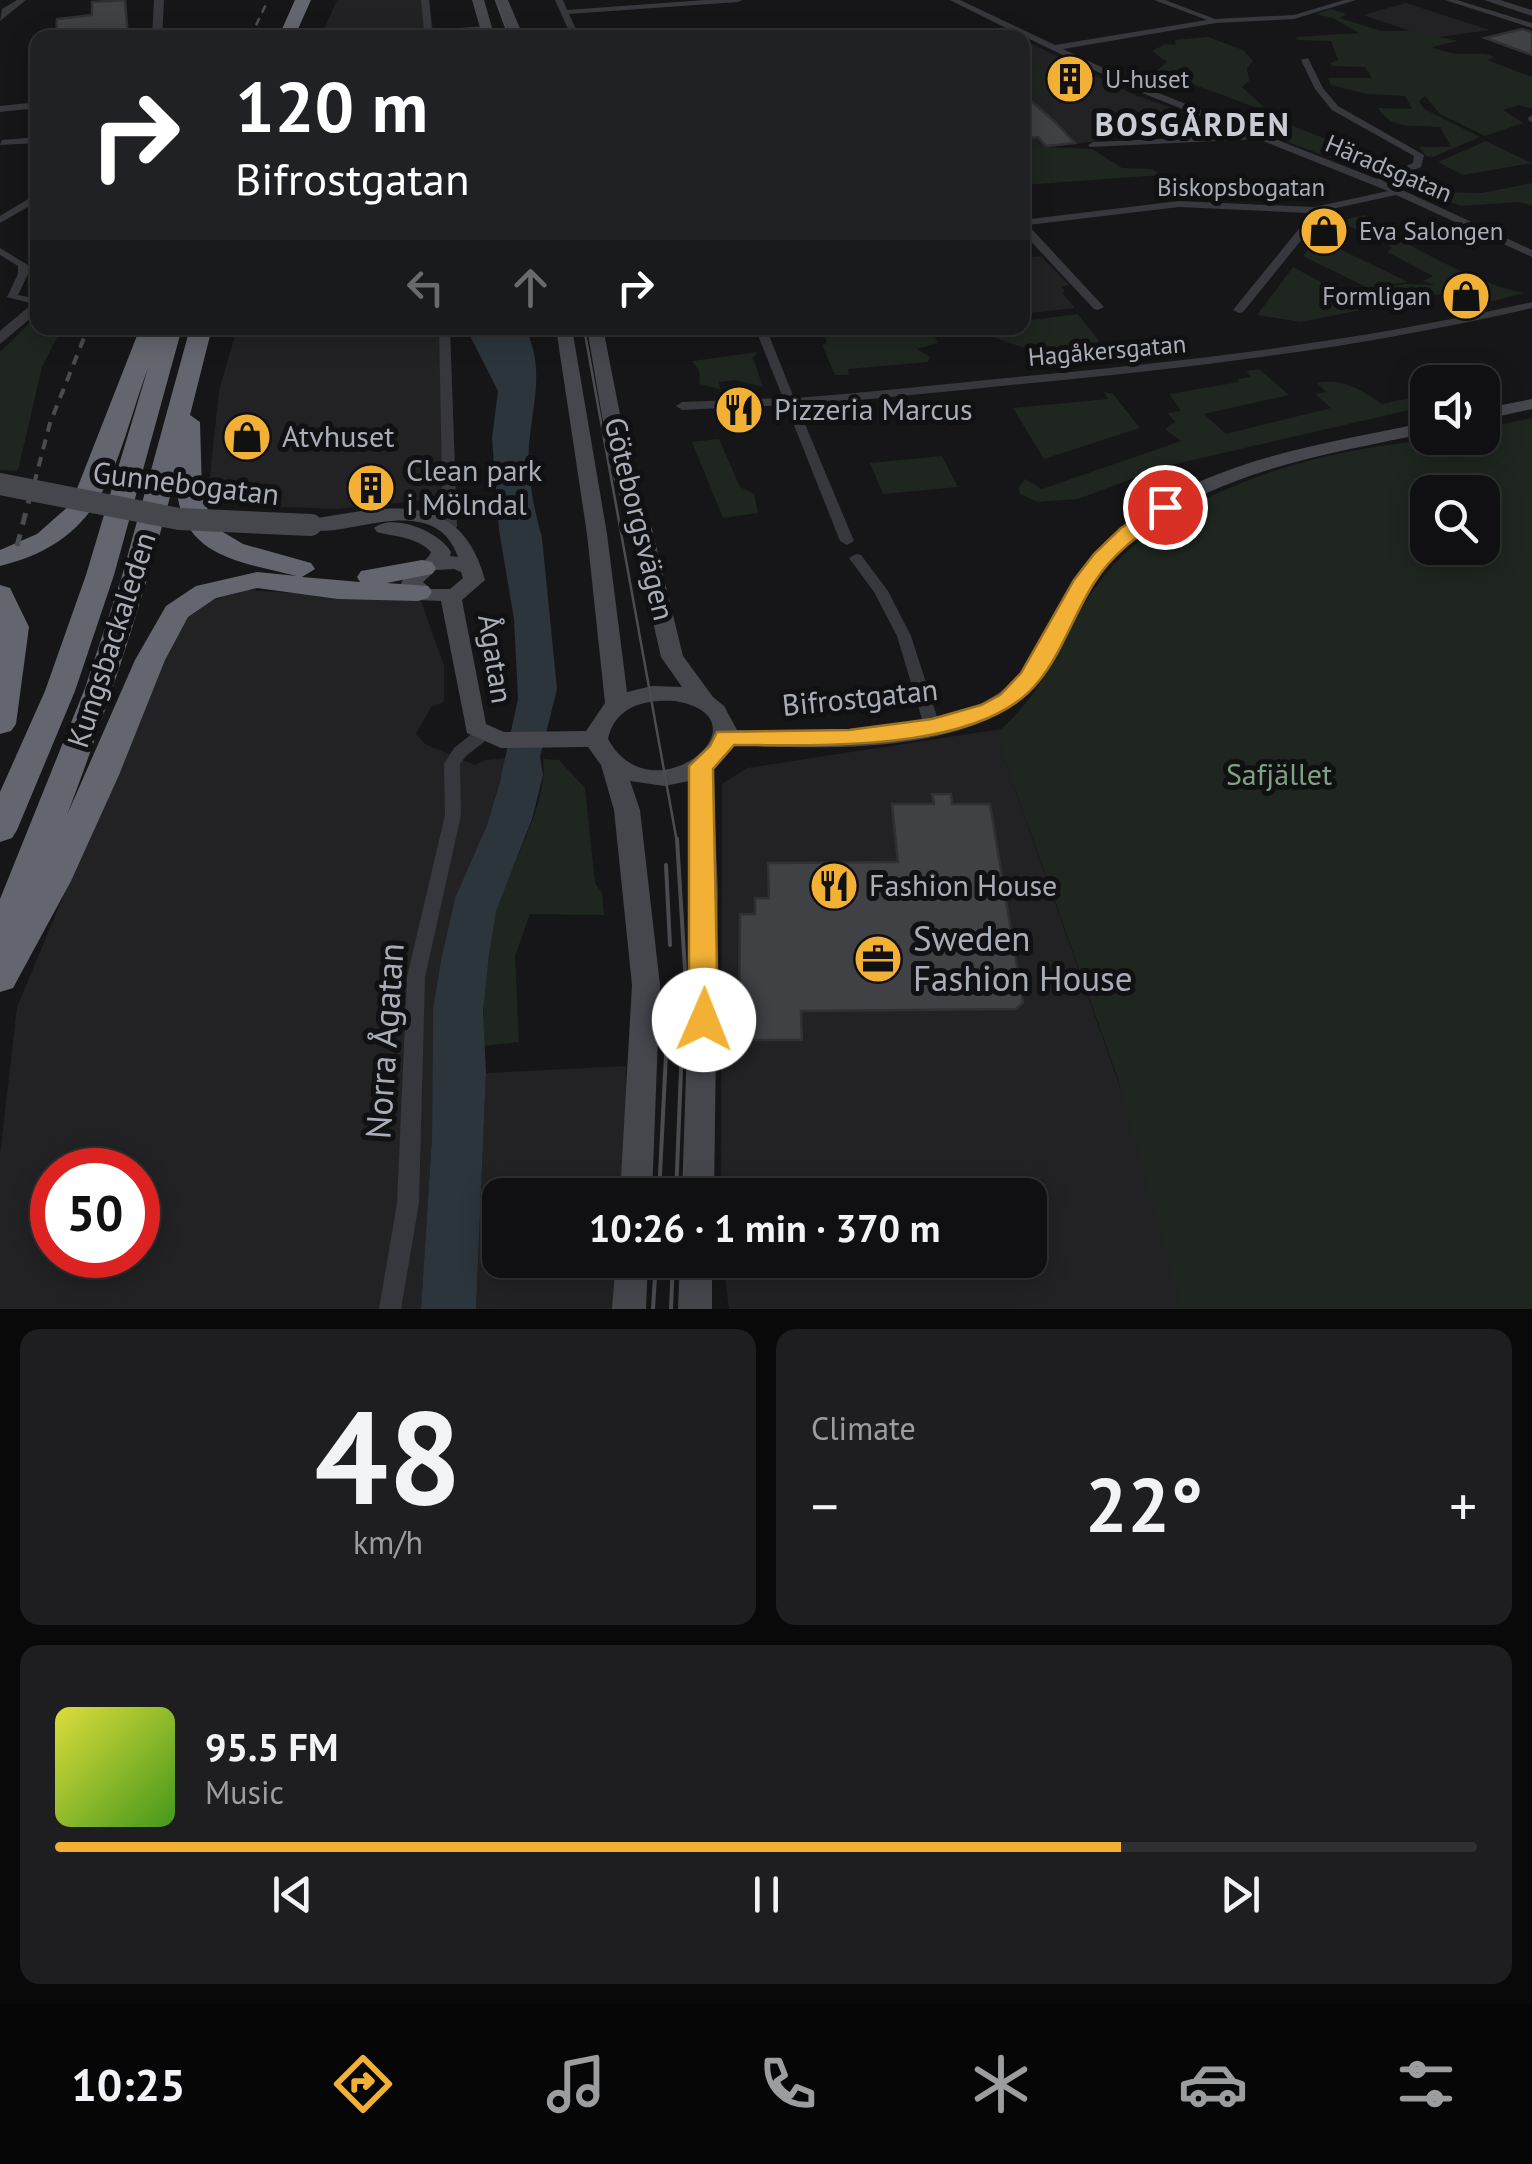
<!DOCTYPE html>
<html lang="en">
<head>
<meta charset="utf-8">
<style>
	body { margin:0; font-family:"PT Sans",sans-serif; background:#1e1e20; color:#f1f3f6; height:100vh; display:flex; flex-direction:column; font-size:38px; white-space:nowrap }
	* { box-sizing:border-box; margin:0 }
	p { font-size:32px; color:#9c9d9f }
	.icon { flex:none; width:55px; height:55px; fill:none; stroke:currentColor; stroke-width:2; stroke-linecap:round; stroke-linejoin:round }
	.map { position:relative; height:1309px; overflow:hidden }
	.details { display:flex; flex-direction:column; gap:20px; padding:20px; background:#09090a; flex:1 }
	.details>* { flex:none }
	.hud { position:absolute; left:30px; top:30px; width:1000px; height:305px; border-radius:20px; box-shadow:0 5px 25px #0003,0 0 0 2px #303032; background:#202124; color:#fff; overflow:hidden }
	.controls { position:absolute; left:1410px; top:365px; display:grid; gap:20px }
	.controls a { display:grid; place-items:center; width:90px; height:90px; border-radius:20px; background:#101012; box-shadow:0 5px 25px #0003,0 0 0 2px #303032; font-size:50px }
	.speed { position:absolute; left:30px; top:1148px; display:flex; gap:20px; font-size:50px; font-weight:700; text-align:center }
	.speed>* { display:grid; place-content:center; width:130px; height:130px; border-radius:50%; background:#101012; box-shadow:0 5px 25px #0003,0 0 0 2px #303032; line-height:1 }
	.speed .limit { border:15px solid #d22; background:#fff; color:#111 }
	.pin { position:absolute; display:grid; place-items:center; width:85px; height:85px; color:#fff; margin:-42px; border:5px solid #fff; border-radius:50%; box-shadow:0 2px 10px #0007 }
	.me { position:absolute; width:110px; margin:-55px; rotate:1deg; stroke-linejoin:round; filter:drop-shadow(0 0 8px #0008) }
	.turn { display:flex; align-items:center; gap:35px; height:210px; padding:0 40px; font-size:45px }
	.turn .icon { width:130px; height:130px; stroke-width:2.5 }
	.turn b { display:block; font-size:70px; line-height:85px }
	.lanes { display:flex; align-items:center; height:95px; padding:0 40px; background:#0003; justify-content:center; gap:50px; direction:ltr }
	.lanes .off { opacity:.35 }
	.big { font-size:75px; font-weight:700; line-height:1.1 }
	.details .widget { flex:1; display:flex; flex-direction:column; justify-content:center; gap:15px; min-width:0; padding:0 35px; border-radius:20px; background:#1e1e20 }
	.details .dial { align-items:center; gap:0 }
	.dial b { font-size:130px; line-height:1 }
	.song { display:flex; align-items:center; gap:30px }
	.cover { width:120px; height:120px; border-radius:15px; background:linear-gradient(135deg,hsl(60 70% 55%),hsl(100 70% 35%)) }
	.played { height:10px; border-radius:5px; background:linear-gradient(90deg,#f2b134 75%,#303032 75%) }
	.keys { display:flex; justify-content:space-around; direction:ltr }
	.heat { display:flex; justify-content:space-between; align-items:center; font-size:55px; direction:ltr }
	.details .tiles { flex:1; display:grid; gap:20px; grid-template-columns:1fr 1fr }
	.widget:last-child { grid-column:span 2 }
	.trip { position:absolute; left:482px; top:1178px; width:565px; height:100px; border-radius:20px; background:#101012; box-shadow:0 5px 25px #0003,0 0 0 2px #303032; font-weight:700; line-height:100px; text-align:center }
	.menu { display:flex; height:160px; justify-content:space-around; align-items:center; background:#060607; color:#9c9d9f }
	.menu .icon { width:70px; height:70px }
	.menu .active { color:#f2b134 }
	.menu b { font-size:45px; color:#f1f3f6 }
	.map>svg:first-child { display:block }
</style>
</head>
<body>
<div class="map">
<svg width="1532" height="1309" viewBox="0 0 1532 1309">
	<rect width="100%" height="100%" fill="#161618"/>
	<path fill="#222225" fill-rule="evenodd" d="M337,0H429L434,37L320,38Z
		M1406,3L1490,30L1432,38L1363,15Z
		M1022,39L1137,96L1187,113L1091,123L1106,140L1023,150Z
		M1041,256L1069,285L1062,287L1065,292L1062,293L1075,308L1023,314L1022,258Z
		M237,328H450L456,497L336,509L207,504L219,391Z
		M231,589L421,601L444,666V702L431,707L416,734L425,744L475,765L486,760L506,758L487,825L455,898L441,960L433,1008L432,1136L421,1309H0V1155L17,1007L177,624ZM52,1170H138V1255H52Z
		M1001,729V749L1198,1309H729L723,1260H1030V1195H721L722,784L747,768Z
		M626,1066L629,1130L623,1195H500V1260H618L614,1309H476L486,1073Z"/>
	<path fill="#1e261f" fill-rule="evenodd" d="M1331,9L1346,14L1340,18L1381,31H1411L1458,41L1432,47C1461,60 1474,49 1495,57L1487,60L1532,77V109L1519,105L1503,110L1523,123L1485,136L1440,114L1425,96L1419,101L1424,109L1480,137L1433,157L1426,156L1419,147H1451L1440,127C1416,125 1392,131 1378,108L1412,109L1405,96L1367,94L1331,85L1328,78H1372L1365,67L1332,66L1330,63L1338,60L1331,41L1297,40L1296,37L1359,33L1333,18L1315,14Z
		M1208,37L1243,50L1253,61L1247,68L1249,81L1242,87L1264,107H1255L1156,71L1167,62L1152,51L1166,44L1176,45L1175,40Z
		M1023,59H1027L1079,95L1036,97L1023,86Z
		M1290,125L1349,148L1330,158L1273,136L1289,130Z
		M1486,141L1532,163L1463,175L1438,162Z
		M1022,146L1092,149L1122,168L1152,169L1161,175L1023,185Z
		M1532,183V206L1520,202L1460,206L1428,192L1482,193Z
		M1364,215L1371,219L1366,221C1417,248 1468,281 1524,293L1490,302L1468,290L1443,285L1460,290L1301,322L1257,315L1293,267L1343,294L1375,301L1378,298L1353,294L1404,284L1435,285L1423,281L1433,276L1387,252L1392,248L1339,221Z
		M1317,238L1408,282L1368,288L1303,256Z
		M1078,314L1109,354L1105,361H1062L984,334L992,328H1022L1023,321Z
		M37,316L38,328H62L42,367L19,466L17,471L0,470V352Z
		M821,328H874L879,334L934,335L938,343L917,349L930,357L928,362L848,369L849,375H835L822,345L827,343Z
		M758,352L753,358L763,387L735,380L719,382L720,389L700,384L699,370L692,361Z
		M1259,369L1289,395L1204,414L1226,434L1331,408L1315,394L1326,392L1317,383C1344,378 1361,390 1382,404L1423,395L1421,390L1427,389V406L1166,466L1078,499L1038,502L1020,494L1019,488L1025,479L1042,489L1181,441L1165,429L1175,422L1168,413L1181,411L1169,394L1239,382L1238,379L1251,377L1246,371Z
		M1104,392L1113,394L1140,428L1044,459L1013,408L1108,399Z
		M1532,418V1309H1182L1117,1076L1001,749V729C1049,689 1065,624 1104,576C1185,477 1360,438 1482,438L1483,428ZM1428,492H1482V548H1428Z
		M719,439L740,487L754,494L758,513L723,518L692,442Z
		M942,456L958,487L883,494L870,463Z
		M543,759L559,760L585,788L595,883L602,893L604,915L530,914L515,956L519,1042L484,1046C482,1001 484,950 497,907C511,865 549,802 543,759Z"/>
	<path fill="#2c353c" d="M466,328H525C545,366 533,403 529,444C527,474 534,509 542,538L557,689L540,757L543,775L532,819L496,911L489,954L483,1011L486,1073L476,1309H421L432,1136L433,1008L441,960L455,898L487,825L500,781L518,699L514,619L499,530L492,438L498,391Z"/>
	<path fill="#404145" stroke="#303034" stroke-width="2.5" d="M125,0L128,38H56L57,19L92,15V2Z
		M1522,29L1532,32V55L1485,38Z
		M1022,93L1053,120L1075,143L1046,146L1038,137L1022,138Z
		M932,794H951L952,804H990L1023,1003L1016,1009L801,1011L802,1040H739L740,914H755V898H769L768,863L898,862L892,804H934Z"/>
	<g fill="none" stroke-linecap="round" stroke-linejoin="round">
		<path fill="#37383d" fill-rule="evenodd" d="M17,0H26L0,21L2,9Z
			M421,0H429L432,30L486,26L490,28L433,35V38H372L424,31Z
			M555,0H563L567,10L705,0H742L738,2L569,14L580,38H572Z
			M950,0H960L1055,45L1207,20L1154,0H1165L1215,19L1294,15L1344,0H1356L1294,19L1216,23L1063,49L1148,89L1377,179L1413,163L1414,156L1332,110L1315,89L1301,60L1308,58L1323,88L1338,106L1424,155L1421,167L1385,182L1532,250V257L1396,195L1318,212L1307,233L1243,312L1239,313L1233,310L1298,230L1308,213L1179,207L1028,225L1104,307L1098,310L1094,309L1022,232V220L1179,201L1314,207L1388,191L1258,139L1090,147L1088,145L1093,142L1248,135L1142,93L1021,35L1005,38H971L1014,32Z
			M1445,0H1457L1532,23V28Z
			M38,102V108L0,112V106Z
			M1532,115V122L1529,121L1528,118Z
			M38,137V143L0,145L2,140Z
			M38,193V201L0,223V216Z
			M0,248L28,265V274L18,295L38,299V305L7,297L18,274V266L0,255Z
			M1532,302V308C1360,348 1186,369 1011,385C940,392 869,400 797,405L854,541L847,545L840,541L786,405L682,410L676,406L682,402L783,398L755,328H766L794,398C865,393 936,385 1006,378C1183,362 1358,342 1532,302Z
			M439,328H450L457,527L450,531L443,527Z
			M856,554L861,555L888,591L911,636L940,726L938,730L932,731L924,726L897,636L874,592L849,558Z
			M483,729L489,730L491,734L489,738L466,756L460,764L461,815L425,977L419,1203L401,1309H379L397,1203L407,977L445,815L444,764L454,748L477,730Z"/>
		<path fill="#37383d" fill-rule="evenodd" d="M154,0H164L162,38H152Z
			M1484,0H1500L1532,10V16Z
			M38,299V312L0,344V331Z"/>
		<path fill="#45474d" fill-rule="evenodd" d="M472,0H484L495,38H483Z
			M496,0H508L524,38H512Z
			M556,328H572L607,534L627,692L652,686L682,687L661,657L632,529L612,475L587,328H603L632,475L652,529L683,656L713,697L724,706L737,730C821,733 976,743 1028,663C1057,616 1077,561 1122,527C1209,459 1323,444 1428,422V433C1327,454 1221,470 1137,535C1090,571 1074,631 1041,678C984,757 820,749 733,745L713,770L718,895L714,1195H682L692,895L689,781L664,786L630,781L640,810L660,985L652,1195H620L632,985L614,810L601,765L588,747L501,748L467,733L441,601L417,600L401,583C409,568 427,563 431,552C417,537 396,537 377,532L374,528C393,512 440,532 451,552L450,556L458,557C432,482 329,550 301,525L311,519C387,507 460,487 485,580L462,600L486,724L504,732L586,731L605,703L587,534ZM454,569L461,572L463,578L450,589H431L423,582L436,570ZM675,701C774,718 653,821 608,739C615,706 645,699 675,701Z
			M1532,399V409L1482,420V409Z
			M616,1260H648L646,1309H612Z
			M680,1260H712V1309H678Z"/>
		<path fill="#63666e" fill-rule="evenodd" d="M295,0H311L294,38H278Z
			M140,328H182L114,575L75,691L17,830L12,838L0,842V792L45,691L86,575L148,368C114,461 110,539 0,566V550L37,534L71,504Z
			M190,328H212L190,415L200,422L202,492L213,526L243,544L311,563L315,569L302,577L360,582L357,577L361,571L422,560L432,562L436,568L432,574L387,583L428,586L432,592L428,598L418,601L338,599L257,588L216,598L188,617L165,660L119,775L71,881L13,988L0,992V899L85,688L122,576ZM176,474C176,555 231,560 297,576L257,572L196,586L166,606L135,660L67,815C110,702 146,591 176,474Z
			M0,585L10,588L29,627L16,724L11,731L0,734Z"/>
		<path stroke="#4a4c52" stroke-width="2.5" d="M496,0L510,38
			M584,328L677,842"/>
		<path stroke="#4a4c52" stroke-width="4" d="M666,865L670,945
			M659,1195L668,1014
			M676,1195L685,970L677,839
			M653,1309L656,1260
			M671,1309L673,1260"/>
		<path stroke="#4a4c52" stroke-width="2.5" stroke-dasharray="8 6" stroke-linecap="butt" d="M250,38L268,0"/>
		<path stroke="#4a4c52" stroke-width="4" stroke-dasharray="10 8" stroke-linecap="butt" d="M34,484L50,423L88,328"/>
		<path stroke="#4a4c52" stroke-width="5" stroke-dasharray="12 10" stroke-linecap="butt" d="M17,546L34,481"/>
		<path stroke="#45474d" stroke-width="22" d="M0,484L179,519L311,525"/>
	</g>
	<path fill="#f2b134" stroke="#9d7322" stroke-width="2.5" d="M1165,501L1172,503V512C1143,532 1113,552 1094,583C1074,614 1062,653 1038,682C982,753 818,745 734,745L713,769L718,1020L714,1028L704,1032L693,1028L689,1020V766L710,746L717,732L849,730L932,719L981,705L1000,695L1021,673L1074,580L1094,554L1121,528Z"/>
	<defs>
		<g id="building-disc" transform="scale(2.5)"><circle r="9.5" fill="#f2b134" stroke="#111113"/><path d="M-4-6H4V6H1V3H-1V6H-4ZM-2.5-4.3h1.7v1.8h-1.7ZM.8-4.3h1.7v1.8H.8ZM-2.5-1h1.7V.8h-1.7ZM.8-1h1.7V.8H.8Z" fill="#111"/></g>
		<g id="shop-disc" transform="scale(2.5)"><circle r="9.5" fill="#f2b134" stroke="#111113"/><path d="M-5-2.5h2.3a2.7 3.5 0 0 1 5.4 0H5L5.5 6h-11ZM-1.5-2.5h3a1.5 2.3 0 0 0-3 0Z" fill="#111"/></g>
		<g id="restaurant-disc" transform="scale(2.5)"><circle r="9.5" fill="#f2b134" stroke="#111113"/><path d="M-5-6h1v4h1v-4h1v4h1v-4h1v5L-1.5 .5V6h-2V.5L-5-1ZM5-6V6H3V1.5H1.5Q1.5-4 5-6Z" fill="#111"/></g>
		<g id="office-disc" transform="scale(2.5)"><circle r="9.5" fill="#f2b134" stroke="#111113"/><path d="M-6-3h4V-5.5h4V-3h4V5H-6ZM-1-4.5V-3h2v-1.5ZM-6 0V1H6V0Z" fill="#111"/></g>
	</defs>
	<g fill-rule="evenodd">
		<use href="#building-disc" x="1070" y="79"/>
		<use href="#shop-disc" x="1324" y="231"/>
		<use href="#shop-disc" x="1466" y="296"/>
		<use href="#restaurant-disc" x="739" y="410"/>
		<use href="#shop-disc" x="247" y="437"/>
		<use href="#building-disc" x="371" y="488"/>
		<use href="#restaurant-disc" x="834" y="886"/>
		<use href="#office-disc" x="878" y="959"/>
	</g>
	<g text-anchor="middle" stroke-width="10" stroke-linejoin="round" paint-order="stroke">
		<g font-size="25" fill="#a8adb8" stroke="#111113" text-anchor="start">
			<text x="1105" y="88">U-huset</text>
			<text x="1359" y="240">Eva Salongen</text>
			<text x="1431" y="305" text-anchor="end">Formligan</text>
		</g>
		<g font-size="25" fill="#a8adb8" stroke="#111113">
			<text transform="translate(1389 168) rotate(23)" y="9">Häradsgatan</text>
			<text x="1241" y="196">Biskopsbogatan</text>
			<text transform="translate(1107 350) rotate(-5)" y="9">Hagåkersgatan</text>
		</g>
		<g font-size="30" fill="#a8adb8" stroke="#111113" text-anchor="start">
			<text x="774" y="420">Pizzeria Marcus</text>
			<text x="282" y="447">Atvhuset</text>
			<text x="406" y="481">Clean park<tspan x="406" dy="34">i Mölndal</tspan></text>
			<text x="869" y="896">Fashion House</text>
		</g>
		<g font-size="30" fill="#a8adb8" stroke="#111113">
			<text transform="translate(186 484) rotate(7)" y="10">Gunnebogatan</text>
			<text transform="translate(639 519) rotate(76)" y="10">Göteborgsvägen</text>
			<text transform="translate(112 640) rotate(-72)" y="10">Kungsbackaleden</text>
			<text transform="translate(495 659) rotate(81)" y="10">Ågatan</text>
			<text transform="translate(860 698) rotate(-6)" y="10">Bifrostgatan</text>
		</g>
		<g font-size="30" fill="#7fa381" stroke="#111113">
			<text x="1279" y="785">Safjället</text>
		</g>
		<g font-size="32" font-weight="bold" letter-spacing="2.5" fill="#c9ccd4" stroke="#111113">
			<text x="1193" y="136">BOSGÅRDEN</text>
		</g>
		<g font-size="35" fill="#a8adb8" stroke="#111113" text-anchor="start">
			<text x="913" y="951">Sweden<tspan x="913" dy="40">Fashion House</tspan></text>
		</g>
		<g font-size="35" fill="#a8adb8" stroke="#111113">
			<text transform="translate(385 1041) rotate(-86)" y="12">Norra Ågatan</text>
		</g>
	</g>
</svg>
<div class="controls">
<a><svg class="icon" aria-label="sound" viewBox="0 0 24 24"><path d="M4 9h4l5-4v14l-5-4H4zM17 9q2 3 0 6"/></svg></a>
<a><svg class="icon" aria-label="search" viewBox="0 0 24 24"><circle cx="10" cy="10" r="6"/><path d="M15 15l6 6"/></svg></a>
</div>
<div class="speed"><div class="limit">50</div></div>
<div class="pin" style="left:1165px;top:507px;background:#d93025"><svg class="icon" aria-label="arrive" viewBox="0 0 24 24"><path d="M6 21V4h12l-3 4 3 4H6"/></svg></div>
<svg class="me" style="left:704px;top:1020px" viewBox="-20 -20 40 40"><circle r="19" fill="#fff"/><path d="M0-13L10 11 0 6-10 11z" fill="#f2b134"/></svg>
<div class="trip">10:26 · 1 min · 370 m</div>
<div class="hud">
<div class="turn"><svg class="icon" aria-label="right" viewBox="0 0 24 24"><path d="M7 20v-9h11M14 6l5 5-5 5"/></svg><div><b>120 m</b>Bifrostgatan</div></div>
<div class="lanes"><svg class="icon off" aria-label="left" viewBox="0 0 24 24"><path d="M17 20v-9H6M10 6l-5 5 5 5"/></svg><svg class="icon off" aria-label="ahead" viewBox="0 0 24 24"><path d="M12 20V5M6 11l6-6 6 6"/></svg><svg class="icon" aria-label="right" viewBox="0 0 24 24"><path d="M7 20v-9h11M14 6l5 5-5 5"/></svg></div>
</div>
</div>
<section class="details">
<div class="tiles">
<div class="widget dial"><b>48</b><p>km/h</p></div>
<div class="widget"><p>Climate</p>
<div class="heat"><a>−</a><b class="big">22°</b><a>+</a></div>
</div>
<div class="widget">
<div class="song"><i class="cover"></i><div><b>95.5 FM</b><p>Music</p></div></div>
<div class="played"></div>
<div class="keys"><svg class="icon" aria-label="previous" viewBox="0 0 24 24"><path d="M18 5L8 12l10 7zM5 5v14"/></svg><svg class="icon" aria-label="pause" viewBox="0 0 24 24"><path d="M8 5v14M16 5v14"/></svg><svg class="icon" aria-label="next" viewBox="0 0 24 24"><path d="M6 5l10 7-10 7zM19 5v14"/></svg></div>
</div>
</div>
</section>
<nav class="menu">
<b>10:25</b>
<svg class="icon active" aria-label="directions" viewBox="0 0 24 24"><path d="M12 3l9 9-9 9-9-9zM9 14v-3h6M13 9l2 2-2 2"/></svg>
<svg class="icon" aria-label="music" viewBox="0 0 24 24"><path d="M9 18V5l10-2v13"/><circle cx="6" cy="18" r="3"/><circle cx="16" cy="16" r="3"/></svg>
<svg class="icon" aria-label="phone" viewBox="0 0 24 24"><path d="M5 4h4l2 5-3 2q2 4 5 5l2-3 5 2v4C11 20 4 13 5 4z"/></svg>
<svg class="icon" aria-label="climate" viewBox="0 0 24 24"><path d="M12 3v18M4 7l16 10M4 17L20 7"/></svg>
<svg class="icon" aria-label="car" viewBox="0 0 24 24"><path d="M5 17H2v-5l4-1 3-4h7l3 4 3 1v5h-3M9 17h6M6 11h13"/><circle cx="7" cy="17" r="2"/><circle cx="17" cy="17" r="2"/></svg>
<svg class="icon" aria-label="filters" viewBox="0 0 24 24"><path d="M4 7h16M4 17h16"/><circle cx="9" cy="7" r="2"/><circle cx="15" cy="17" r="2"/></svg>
</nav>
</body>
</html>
